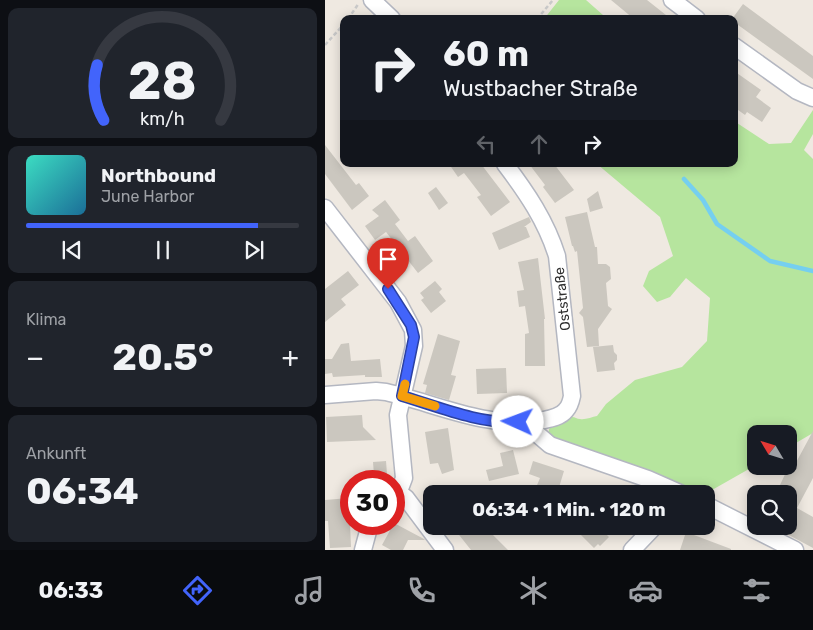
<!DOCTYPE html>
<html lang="de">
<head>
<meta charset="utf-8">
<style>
	body { margin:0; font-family:Rubik,sans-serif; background:#20242c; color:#f1f3f6; height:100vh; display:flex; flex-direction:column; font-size:19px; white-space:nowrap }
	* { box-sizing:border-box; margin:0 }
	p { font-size:16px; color:#9ea1a6 }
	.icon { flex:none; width:28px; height:28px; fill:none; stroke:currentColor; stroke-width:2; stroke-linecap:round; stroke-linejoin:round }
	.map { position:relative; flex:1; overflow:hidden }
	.side { display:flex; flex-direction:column; gap:8px; padding:8px; background:#0d0f14; width:325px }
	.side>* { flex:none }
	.banner { position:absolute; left:15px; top:15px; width:398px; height:152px; border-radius:10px; box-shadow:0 2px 12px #0003; background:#171b24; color:#f1f3f6; overflow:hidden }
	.needle { width:32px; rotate:308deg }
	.fabs { position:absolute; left:422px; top:425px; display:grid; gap:10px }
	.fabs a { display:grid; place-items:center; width:50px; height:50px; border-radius:10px; background:#171b24; box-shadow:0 2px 12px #0003; font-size:25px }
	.speed { position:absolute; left:15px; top:470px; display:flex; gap:10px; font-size:25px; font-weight:700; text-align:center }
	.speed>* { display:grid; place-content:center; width:65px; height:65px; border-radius:50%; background:#171b24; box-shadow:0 2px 12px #0003; line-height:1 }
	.speed .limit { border:8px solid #d22; background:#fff; color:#111 }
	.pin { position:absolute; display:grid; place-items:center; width:42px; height:42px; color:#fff; margin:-51px -21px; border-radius:50% 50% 50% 0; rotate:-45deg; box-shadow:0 0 5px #0007 }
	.pin .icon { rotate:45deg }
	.me { position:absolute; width:55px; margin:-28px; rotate:272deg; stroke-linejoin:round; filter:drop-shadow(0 0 4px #0008) }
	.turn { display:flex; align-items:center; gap:18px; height:105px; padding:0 20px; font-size:22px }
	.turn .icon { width:65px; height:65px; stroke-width:2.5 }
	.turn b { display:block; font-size:35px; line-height:42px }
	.lanes { display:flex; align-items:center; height:48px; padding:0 20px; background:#0003; justify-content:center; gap:25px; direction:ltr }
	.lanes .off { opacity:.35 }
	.big { font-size:38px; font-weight:700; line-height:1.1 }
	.side .tile { flex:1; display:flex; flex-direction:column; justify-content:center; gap:8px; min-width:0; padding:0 18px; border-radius:10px; background:#20242c }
	.side .dial { align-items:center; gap:0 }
	.dial svg { height:130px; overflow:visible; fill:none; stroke:#363941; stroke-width:7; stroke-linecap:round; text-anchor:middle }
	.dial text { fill:#f1f3f6; stroke:none }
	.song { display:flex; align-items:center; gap:15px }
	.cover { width:60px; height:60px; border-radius:8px; background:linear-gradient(135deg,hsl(170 70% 55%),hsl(200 70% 35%)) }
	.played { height:5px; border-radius:2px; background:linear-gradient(90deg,#4264fb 85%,#363941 85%) }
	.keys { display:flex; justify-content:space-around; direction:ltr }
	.heat { display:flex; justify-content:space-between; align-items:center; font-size:28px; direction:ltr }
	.trip { position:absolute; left:98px; top:485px; width:292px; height:50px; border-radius:10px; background:#171b24; box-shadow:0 2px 12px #0003; font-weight:700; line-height:50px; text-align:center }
	.dock { display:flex; height:80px; justify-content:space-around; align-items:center; background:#090b0e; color:#9ea1a6 }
	.dock .icon { width:35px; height:35px }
	.dock .active { color:#4264fb }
	.dock b { font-size:22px; color:#f1f3f6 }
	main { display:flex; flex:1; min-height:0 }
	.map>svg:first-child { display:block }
</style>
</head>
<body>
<main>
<section class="side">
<div class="tile dial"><svg viewBox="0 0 100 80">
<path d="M14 69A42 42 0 1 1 86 69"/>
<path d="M14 69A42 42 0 0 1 10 35" stroke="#4264fb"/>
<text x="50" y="56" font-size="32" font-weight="700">28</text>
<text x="50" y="72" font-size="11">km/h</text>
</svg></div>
<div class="tile">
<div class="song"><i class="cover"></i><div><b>Northbound</b><p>June Harbor</p></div></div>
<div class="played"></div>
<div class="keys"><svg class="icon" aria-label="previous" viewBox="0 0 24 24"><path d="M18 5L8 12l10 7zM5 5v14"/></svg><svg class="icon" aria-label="pause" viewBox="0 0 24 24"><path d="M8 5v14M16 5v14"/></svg><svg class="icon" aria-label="next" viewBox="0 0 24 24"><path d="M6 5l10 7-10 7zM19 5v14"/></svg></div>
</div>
<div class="tile"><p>Klima</p>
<div class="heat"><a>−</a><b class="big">20.5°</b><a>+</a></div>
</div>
<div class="tile"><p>Ankunft</p><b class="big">06:34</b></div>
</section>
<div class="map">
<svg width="488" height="550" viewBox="0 0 488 550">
	<rect width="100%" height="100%" fill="#efe9e1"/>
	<path fill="#b6e59e" d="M234,0H261L278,15L289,19H219Z
		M488,110V134L479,150L488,159V433L464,447V434H431V465L380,494H376L325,472L224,437C221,424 234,415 247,417C250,417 252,419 255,419C260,420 267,417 272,416L281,404L310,380L357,367L382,341L385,298L361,278L345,297L332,302L318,286L324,271L348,256L335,217L272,164H409V121L444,144L466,143Z"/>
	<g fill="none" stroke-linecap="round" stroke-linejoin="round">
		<path stroke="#75cff0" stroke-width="4.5" d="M359,179L378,200L392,224L445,261L488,271"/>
	</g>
	<path fill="#cbc7bf" d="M286,0H322L346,19H309Z
		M418,4L488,56V79L409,22V19H407Z
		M409,71L436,90L431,97L446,108L437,122L422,112L420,115L409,107Z
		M0,145L31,185L34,183L44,196L27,210L0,174Z
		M124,164H156L185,202L166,216L152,197L156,195L139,173L133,177Z
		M204,164H229L249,190L230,203L218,187L220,185Z
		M111,187L123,203L114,210L103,193Z
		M273,191L278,208L265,212L262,199Z
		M60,200L75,220L70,224L83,241L90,236L108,261L93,273L61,232L50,240L40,226L54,216L47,210Z
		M262,212L270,247H272L273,264H281L285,267L286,279L281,283L283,306L287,309L273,329L274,346L262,347L258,317L254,313L258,308L252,251L250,252L248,246H247L240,217Z
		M204,217L206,222L199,227H201L205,237L174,250L167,233Z
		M213,258L220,319H219L220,366H200V334L204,333L200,306L194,307L192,291L199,290L193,262Z
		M23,271L34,285L16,299L21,305L0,322V289Z
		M110,281L117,289L114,292L121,301L106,313L96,300L99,298L95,293Z
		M113,334L135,341L126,375L131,376L124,400L100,393L102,385L98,384Z
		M24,343L26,361L55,359L57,377H40V375L8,377L7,373L0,374V359H7L16,344Z
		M288,345L289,352L292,355V360L289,363L290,370L272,372L268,347Z
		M181,368L182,393L152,394L151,369Z
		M37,415L38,427L51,440L2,442L1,417Z
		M123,428L129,470L117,474L113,463L105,464L100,432Z
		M488,431V478L472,508L488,517V548L447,526H464V490L455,485L463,468L467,470Z
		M188,450L194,474L164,481L161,470L178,466L175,453Z
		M61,461L62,474L49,475L48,462Z
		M208,461L239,471L232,494H222L210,490L215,478L204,474Z
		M24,498L26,547L5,548L3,521H0V500Z
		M69,523L99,539L100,540H83L78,550H66L57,545Z
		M127,526H163L170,533L168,535L183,550H146Z
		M263,526H273L284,537L275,546L273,544L269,548L255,534Z
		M361,532L406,549V550H355Z"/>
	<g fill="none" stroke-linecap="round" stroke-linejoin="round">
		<g stroke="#b4b7c1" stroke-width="19">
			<path id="street" d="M47,0L67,19
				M347,0L372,19
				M409,46L472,91L488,98
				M0,208L73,302L88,330L89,346L73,415L79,478L76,486L69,494
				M0,395L51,391L61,392C112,404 160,428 214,421C223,419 235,418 241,410C245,406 246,401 247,396L232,256C221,221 202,193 180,164
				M207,421L211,433L225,445L323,479L357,494
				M72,491L81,498L120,550
				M381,505L470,550
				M38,550L45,524
				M307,550L330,526"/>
		</g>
		<path stroke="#c9c9c9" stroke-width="2.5" stroke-dasharray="4 2.5" stroke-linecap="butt" d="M23,19L34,3
			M212,19L228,0
			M0,45L19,24"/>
		<use href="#street" stroke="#fff" stroke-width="16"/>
	</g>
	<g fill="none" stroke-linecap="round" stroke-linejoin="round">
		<g stroke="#2b41a3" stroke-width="12">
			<path id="route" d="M63,289L86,325L89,337L77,396C114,407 154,424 193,422"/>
		</g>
		<use href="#route" stroke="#4264fb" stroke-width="9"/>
		<path stroke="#f59e0b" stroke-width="9" d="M80,384L77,396L110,406"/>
	</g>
	<g text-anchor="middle" stroke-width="4.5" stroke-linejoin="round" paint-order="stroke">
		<g font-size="14" fill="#2e2e2e" stroke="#fff">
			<text transform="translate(237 299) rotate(-96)" y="5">Oststraße</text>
		</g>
	</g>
</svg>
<div class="fabs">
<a><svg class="needle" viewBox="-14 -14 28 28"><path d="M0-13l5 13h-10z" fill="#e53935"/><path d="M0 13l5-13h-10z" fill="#9ea1a6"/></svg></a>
<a><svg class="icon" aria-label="search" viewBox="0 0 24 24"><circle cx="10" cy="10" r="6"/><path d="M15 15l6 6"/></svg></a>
</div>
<div class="speed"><div class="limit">30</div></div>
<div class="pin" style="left:63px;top:289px;background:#d93025"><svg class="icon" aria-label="arrive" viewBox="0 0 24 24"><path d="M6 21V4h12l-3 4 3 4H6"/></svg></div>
<svg class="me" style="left:193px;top:422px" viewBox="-20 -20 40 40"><circle r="19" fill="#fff"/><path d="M0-13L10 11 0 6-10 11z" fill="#4264fb"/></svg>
<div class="trip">06:34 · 1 Min. · 120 m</div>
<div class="banner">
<div class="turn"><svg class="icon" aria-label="right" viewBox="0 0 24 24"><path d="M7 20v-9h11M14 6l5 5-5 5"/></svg><div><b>60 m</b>Wustbacher Straße</div></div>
<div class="lanes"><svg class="icon off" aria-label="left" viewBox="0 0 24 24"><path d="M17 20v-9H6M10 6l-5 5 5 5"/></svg><svg class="icon off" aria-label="ahead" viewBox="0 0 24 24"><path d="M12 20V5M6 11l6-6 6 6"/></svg><svg class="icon" aria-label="right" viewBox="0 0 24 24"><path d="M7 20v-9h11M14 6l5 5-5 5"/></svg></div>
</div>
</div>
</main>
<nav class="dock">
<b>06:33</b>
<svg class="icon active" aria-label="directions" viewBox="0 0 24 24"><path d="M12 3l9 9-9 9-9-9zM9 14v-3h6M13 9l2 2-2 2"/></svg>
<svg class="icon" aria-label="music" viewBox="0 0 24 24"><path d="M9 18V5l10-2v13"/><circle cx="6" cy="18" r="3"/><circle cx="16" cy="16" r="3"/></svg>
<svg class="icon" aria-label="phone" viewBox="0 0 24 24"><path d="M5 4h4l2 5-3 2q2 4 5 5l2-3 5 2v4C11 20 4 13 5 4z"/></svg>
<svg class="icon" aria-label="climate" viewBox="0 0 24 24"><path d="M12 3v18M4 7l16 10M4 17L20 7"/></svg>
<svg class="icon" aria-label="car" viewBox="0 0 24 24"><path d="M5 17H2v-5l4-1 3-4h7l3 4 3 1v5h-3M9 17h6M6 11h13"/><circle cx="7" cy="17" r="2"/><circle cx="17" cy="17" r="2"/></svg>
<svg class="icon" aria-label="filters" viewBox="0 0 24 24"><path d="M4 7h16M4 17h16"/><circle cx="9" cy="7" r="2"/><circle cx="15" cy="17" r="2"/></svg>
</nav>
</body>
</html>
